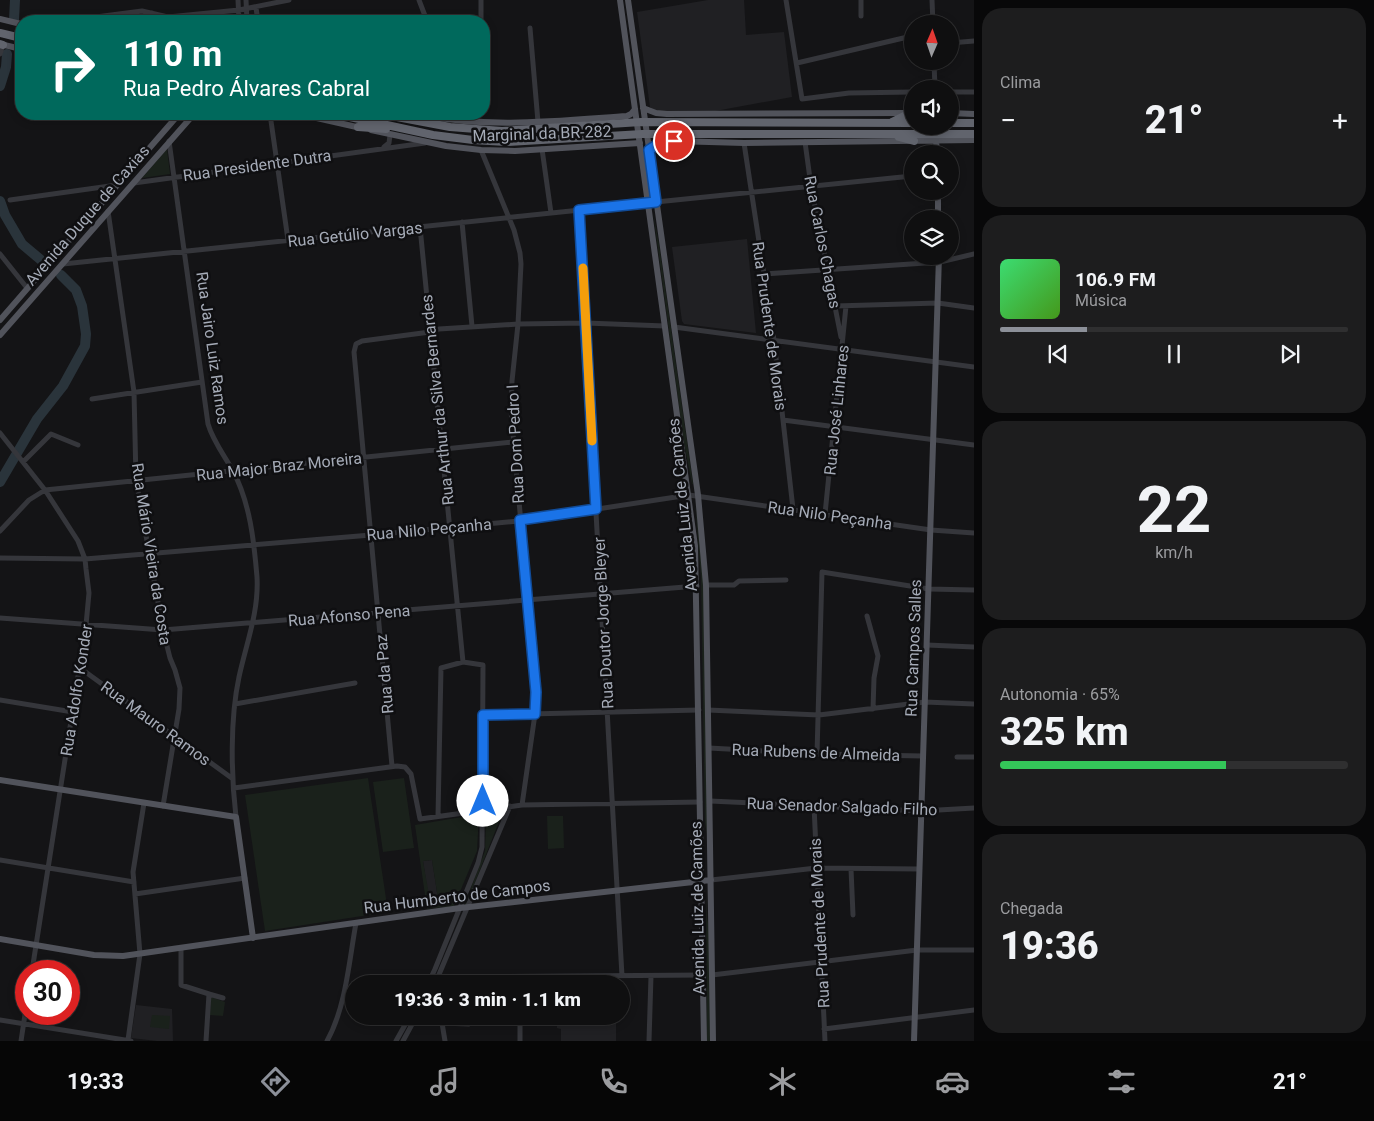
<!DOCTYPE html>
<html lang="pt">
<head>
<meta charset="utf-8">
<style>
	body { margin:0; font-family:Roboto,sans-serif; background:#1d1d1e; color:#f1f3f6; height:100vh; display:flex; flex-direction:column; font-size:19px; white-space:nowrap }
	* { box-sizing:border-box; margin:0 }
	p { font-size:16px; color:#9b9c9f }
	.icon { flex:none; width:28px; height:28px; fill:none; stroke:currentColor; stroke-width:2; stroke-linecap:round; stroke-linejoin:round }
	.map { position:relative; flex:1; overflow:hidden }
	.drawer { display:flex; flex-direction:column; gap:8px; padding:8px; background:#080809; width:400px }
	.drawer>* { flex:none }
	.guide { position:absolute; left:15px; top:15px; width:475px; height:105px; border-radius:20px; box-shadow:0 2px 8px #0003,0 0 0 1px #2f2f30; background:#00695c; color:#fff; overflow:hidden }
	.needle { width:32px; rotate:2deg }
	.buttons { position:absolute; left:904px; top:15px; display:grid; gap:10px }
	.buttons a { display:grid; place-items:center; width:55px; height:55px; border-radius:50%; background:#0f0f10; box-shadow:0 2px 8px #0003,0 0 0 1px #2f2f30; font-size:25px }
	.speed { position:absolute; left:15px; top:960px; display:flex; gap:10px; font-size:25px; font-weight:700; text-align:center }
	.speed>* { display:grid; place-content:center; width:65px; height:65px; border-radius:50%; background:#0f0f10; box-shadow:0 2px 8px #0003,0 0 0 1px #2f2f30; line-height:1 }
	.speed .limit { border:8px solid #d22; background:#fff; color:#111 }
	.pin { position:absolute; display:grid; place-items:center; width:42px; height:42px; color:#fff; margin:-21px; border:2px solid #fff; border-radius:50%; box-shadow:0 1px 5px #0007 }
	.me { position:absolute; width:55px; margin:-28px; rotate:0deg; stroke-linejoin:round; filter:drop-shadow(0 0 4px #0008) }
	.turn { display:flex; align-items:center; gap:18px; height:105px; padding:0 25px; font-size:22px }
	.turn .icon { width:65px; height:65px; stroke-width:2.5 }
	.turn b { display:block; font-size:35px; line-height:42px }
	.big { font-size:38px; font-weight:800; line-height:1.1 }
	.drawer .widget { flex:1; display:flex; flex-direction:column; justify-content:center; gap:8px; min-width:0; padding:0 18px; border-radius:20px; background:#1d1d1e }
	.drawer .dial { align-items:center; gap:0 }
	.dial b { font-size:65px; line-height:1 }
	.song { display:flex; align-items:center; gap:15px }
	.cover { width:60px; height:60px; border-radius:8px; background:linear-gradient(135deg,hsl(140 70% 55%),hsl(100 70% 35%)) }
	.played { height:5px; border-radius:2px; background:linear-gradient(90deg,#8c9099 25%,#2f2f30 25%) }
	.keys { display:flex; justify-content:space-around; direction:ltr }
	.heat { display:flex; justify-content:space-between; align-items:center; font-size:28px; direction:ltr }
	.charge { height:8px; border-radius:4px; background:linear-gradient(90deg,#34c759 65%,#2f2f30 0) }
	.trip { position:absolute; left:345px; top:975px; width:285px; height:50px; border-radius:25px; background:#0f0f10; box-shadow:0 2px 8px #0003,0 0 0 1px #2f2f30; font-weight:800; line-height:50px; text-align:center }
	.menu { display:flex; height:80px; justify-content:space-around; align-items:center; background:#060606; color:#9b9c9f }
	.menu .icon { width:35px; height:35px }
	.menu .current { color:#8c9099 }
	.menu b { font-size:22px; color:#f1f3f6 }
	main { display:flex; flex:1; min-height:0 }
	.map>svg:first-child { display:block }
</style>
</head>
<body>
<main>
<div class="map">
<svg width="974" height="1041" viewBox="0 0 974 1041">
	<rect width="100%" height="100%" fill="#141416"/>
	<path fill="#202023" d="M708,0H744L746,35L784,32L792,97L710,112H662L652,110L650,107L637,12Z
		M747,239L756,333L684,324L682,321L672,247Z
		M432,860L439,905L430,906L423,861Z
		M136,1005L172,1009L173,1041H157L131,1038Z
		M557,1016H610V1018H616V1041H561V1029L557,1028Z"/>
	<path fill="#1a211b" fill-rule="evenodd" d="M167,149L170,174L142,178Z
		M653,212L659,244L693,484H692L684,443Z
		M695,503L704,571L707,834L705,823L701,578Z
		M368,778L388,912L265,931L245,795Z
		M404,778L414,848L383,852L373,782Z
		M499,811L502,814L466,905L464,906L485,851L486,815L488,813Z
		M479,814L477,851L454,906L427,909L415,825ZM432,860L439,905L431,906L423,861Z
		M547,816H563L564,848L548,849Z
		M706,888L707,918L709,928L710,1041H707Z
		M211,997L225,1002L223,1016L210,1015Z
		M152,1015L170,1016L169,1029L150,1027Z"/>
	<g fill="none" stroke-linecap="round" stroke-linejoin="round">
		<path stroke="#2a343b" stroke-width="2" d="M16,2V0"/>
		<path stroke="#2a343b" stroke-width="10" d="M14,20L15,0
			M0,86L6,67L7,54
			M0,201L5,215L22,244L41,260
			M0,482L37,419L63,386L85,346L86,334L82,306L76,290L61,275"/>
		<path stroke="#35363b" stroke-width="5" d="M238,0L239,21
			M246,0L247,21
			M419,0L427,21
			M786,0L802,99L849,93L912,92
			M861,0V16
			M932,0L933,24
			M256,8L258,21
			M152,13L153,21
			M65,21L142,11L168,17L239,10L289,0
			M481,21V0
			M530,28L538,122
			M950,43L974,41
			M0,54L3,45
			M934,61L935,89
			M797,63L912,36
			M950,92H974
			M270,114L288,240
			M463,114L466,121
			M475,122V114
			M169,141L208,424C213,441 224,455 233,471C250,503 254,541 257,577C259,612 246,644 239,677C230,719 231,775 236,817
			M805,142L811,186L841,337
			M744,143L774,340L793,509
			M384,147L389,143L390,135
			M542,149L551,213
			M481,150L514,230L520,253L521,264L518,324L512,381L511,411L536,692L535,714L522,805
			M134,183L425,143
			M10,200L117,185
			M656,202L912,176
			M579,210L622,976
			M108,211L134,392L136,480L163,630L170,658L175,670L180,688L179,709L163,806
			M462,222L472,326
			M420,227L463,662
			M0,254L27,288
			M63,264L648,203
			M764,274L940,262L974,254
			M835,306L938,303L974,308
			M674,327L974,367
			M92,399L202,382
			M783,420L974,445
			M0,433L45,490L78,541L85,559L86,569L89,593L86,625L32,971
			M23,462L51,434L78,445
			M825,514L846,306
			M0,531L29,500L45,490L513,442
			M0,558L85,559L371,535L519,521L689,495L931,530L974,533
			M706,585H734L739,581L786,580
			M867,616L878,656L874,678L873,709
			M0,618L163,630L697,586
			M927,645L974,647
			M80,668L233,779
			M0,700L73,712
			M235,704L355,683
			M708,710L819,715L925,702L974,704
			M483,715L699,710
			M709,748L817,754L923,756
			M817,754L822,572L929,589L974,590
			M957,757H974
			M392,766L354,352L356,344L362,341L430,332L439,329L518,324L586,323L665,326
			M234,788L397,766L405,767L411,774L420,819L522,805L700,802
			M710,801L921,811L974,808
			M814,806L825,1041
			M0,860L134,882
			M851,869L853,915
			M711,880L816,868L919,869
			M135,894L245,878
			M181,948V985L209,994L206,1041
			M712,975L917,950H974
			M438,977L703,975
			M428,984L435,969L478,863L482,847L483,665L463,662L441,668L438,816
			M435,984L510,806
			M209,994L223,998
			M520,1016V1041
			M415,1019L442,1023L469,1024
			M0,1020L131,1041
			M442,1023L445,1041
			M824,1029L974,1010
			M128,1040L140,954L133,872L144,803
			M21,1041L26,1008
			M327,1041C346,1007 349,961 356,923
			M396,1041L410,1016
			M403,1041L416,1017
			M649,1041L651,976"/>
		<path stroke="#51535b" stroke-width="6" d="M620,0L695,546L704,1041
			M628,0L698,495L706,585L713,1041
			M0,19L21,24
			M0,44L21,49
			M643,108L656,113L667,114L908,113
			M950,113L974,114
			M299,114L361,128
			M417,114C487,129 557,121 627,116L631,114L635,109
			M371,130L446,146L481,150L515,151L640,143
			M936,140L937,154
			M649,150L658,144L674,141L744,143L974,140
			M938,191V219
			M0,320L179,114
			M0,335L194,114
			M0,780L236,817L253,938
			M0,939L94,955L123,956L460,908L711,880
			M914,1041L939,256"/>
		<path stroke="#61646d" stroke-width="8" d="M0,33L21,38
			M0,44L3,45
			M336,114L433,135L473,140L506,142L642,134H974
			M381,114L450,127L502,131L641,122L912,123
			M892,122L910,113
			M950,123H974
			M358,127L386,129
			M899,137L914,141"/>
	</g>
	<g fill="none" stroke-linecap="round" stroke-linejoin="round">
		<g stroke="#114b97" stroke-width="12">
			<path id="route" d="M483,801V715L535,714L536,692L520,520L596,509L579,210L656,202L649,150L658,144L674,141"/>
		</g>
		<use href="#route" stroke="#1a73e8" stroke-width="9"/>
		<path stroke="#f59e0b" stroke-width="9" d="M583,268L592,441"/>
	</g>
	<g text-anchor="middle" stroke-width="5" stroke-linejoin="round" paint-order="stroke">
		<g font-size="16" fill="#a5abb7" stroke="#0f0f11">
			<text transform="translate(542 133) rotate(-2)" y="6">Marginal da BR-282</text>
			<text transform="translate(257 165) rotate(-8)" y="6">Rua Presidente Dutra</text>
			<text transform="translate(87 215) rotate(-49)" y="6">Avenida Duque de Caxias</text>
			<text transform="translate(355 234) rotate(-6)" y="6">Rua Getúlio Vargas</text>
			<text transform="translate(823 242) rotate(79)" y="6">Rua Carlos Chagas</text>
			<text transform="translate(770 326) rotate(82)" y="6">Rua Prudente de Morais</text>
			<text transform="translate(213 348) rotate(82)" y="6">Rua Jairo Luiz Ramos</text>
			<text transform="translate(437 400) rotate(-96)" y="6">Rua Arthur da Silva Bernardes</text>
			<text transform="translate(836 410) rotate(-84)" y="6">Rua José Linhares</text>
			<text transform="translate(515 444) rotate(-93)" y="6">Rua Dom Pedro I</text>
			<text transform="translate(279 466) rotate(-6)" y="6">Rua Major Braz Moreira</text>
			<text transform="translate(682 505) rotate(-96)" y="6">Avenida Luiz de Camões</text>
			<text transform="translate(830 515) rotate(8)" y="6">Rua Nilo Peçanha</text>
			<text transform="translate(429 529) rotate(-5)" y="6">Rua Nilo Peçanha</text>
			<text transform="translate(152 554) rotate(81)" y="6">Rua Mário Vieira da Costa</text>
			<text transform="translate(349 615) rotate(-5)" y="6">Rua Afonso Pena</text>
			<text transform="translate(603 623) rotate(-93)" y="6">Rua Doutor Jorge Bleyer</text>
			<text transform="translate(913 648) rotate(-88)" y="6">Rua Campos Salles</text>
			<text transform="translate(384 674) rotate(-95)" y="6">Rua da Paz</text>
			<text transform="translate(76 690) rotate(-81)" y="6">Rua Adolfo Konder</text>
			<text transform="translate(156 723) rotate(36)" y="6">Rua Mauro Ramos</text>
			<text transform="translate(816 752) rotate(2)" y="6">Rua Rubens de Almeida</text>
			<text transform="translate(842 806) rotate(2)" y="6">Rua Senador Salgado Filho</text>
			<text transform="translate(457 896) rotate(-7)" y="6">Rua Humberto de Campos</text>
			<text transform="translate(697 908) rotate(-91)" y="6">Avenida Luiz de Camões</text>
			<text transform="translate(819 923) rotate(-93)" y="6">Rua Prudente de Morais</text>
		</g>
	</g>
</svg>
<div class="buttons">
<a><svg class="needle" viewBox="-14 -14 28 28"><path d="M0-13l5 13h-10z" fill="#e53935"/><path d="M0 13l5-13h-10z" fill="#9b9c9f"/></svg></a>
<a><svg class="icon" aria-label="sound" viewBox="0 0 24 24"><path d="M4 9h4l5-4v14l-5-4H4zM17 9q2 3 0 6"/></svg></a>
<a><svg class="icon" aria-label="search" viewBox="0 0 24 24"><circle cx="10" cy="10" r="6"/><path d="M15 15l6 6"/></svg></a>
<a><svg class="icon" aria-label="layers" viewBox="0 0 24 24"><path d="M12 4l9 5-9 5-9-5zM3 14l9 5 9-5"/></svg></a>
</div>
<div class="speed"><div class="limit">30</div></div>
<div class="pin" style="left:674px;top:141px;background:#d93025"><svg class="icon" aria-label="arrive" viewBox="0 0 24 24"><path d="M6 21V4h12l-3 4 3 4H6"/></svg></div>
<svg class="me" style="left:483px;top:801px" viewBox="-20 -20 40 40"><circle r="19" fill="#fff"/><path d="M0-13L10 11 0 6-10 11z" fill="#1a73e8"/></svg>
<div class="trip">19:36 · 3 min · 1.1 km</div>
<div class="guide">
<div class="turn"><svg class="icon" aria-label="right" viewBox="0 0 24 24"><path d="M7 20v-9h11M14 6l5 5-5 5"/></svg><div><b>110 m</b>Rua Pedro Álvares Cabral</div></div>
</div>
</div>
<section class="drawer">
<div class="widget"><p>Clima</p>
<div class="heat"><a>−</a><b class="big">21°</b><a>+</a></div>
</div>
<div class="widget">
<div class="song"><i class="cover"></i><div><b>106.9 FM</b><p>Música</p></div></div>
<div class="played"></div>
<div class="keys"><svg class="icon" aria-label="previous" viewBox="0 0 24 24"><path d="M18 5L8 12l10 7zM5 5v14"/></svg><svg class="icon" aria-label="pause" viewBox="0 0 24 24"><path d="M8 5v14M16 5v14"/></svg><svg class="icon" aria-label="next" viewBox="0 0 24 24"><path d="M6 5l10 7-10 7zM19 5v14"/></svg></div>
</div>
<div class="widget dial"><b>22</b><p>km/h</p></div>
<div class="widget"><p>Autonomia · 65%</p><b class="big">325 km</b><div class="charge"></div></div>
<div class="widget"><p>Chegada</p><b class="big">19:36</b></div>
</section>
</main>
<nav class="menu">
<b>19:33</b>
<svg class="icon current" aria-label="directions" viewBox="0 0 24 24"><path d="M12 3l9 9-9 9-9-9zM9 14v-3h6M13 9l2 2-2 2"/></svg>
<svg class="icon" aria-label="music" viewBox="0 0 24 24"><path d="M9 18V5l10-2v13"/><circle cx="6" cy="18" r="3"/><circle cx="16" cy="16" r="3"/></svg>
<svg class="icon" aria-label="phone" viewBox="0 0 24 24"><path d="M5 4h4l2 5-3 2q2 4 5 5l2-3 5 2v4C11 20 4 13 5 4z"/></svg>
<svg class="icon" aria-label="climate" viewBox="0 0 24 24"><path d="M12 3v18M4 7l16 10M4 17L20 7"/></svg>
<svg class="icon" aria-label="car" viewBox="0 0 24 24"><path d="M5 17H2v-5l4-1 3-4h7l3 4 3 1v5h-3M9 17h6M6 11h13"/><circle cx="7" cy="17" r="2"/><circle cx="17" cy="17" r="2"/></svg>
<svg class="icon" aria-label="filters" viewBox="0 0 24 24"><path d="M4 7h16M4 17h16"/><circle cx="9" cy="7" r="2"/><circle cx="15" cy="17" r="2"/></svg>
<b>21°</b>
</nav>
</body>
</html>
